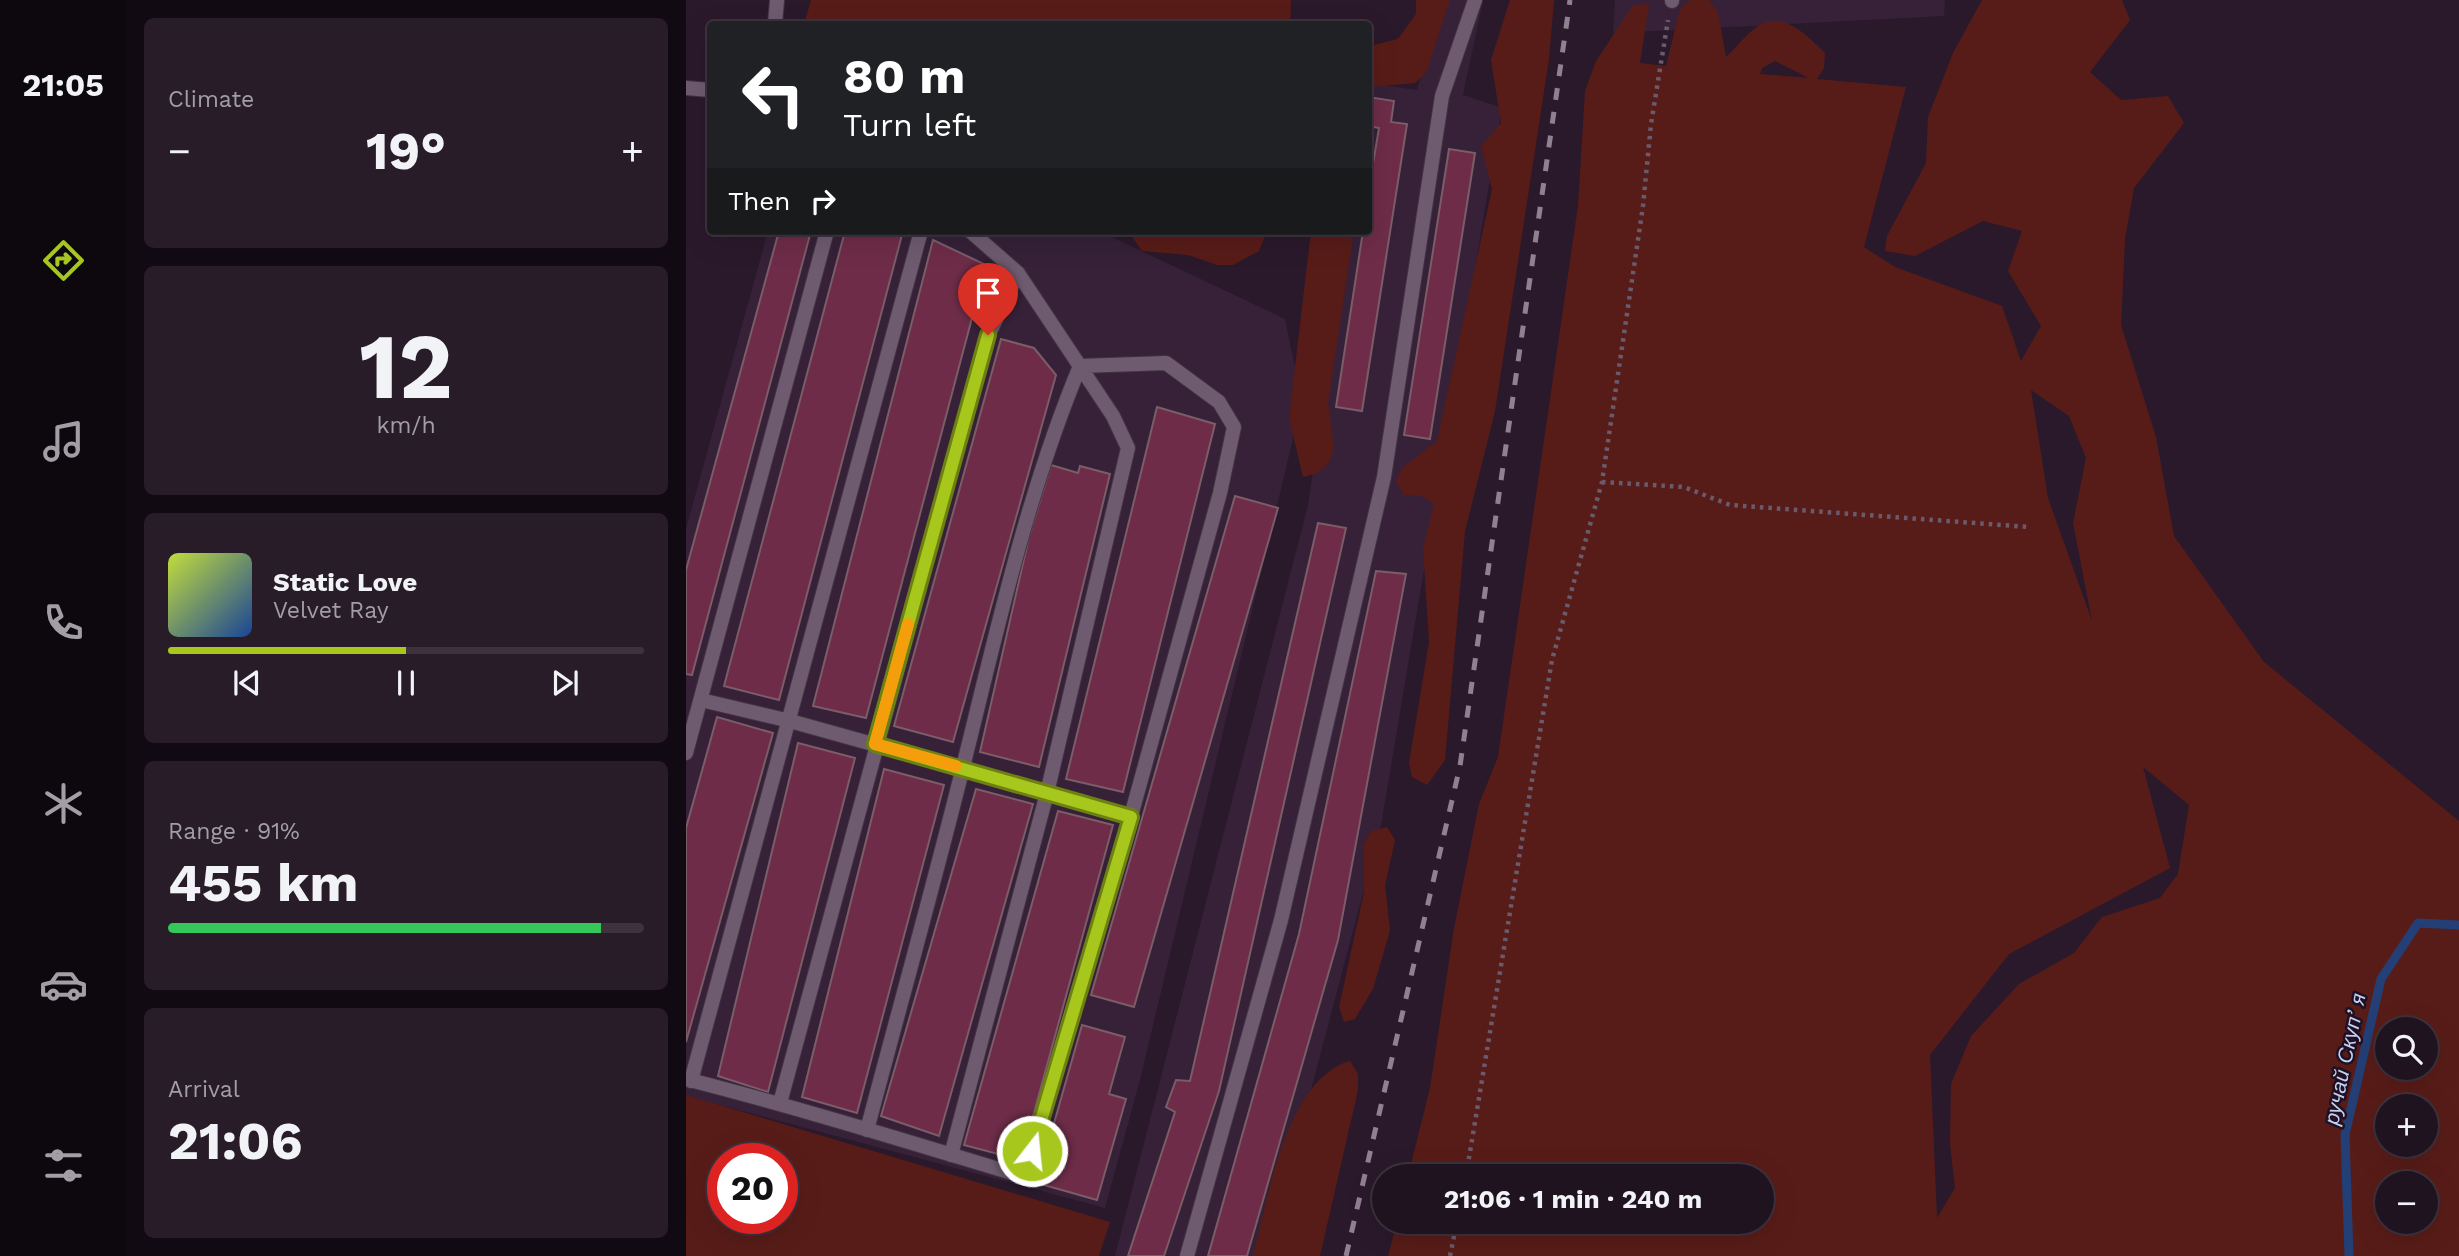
<!DOCTYPE html>
<html lang="en">
<head>
<meta charset="utf-8">
<style>
	body { margin:0; font-family:"Work Sans",sans-serif; background:#281c29; color:#f1f3f6; height:100vh; display:flex; flex-direction:column; font-size:26px; white-space:nowrap }
	* { box-sizing:border-box; margin:0 }
	p { font-size:23px; color:#a29ea5 }
	.icon { flex:none; width:38px; height:38px; fill:none; stroke:currentColor; stroke-width:2; stroke-linecap:round; stroke-linejoin:round }
	.map { position:relative; flex:1; overflow:hidden }
	.side { display:flex; flex-direction:column; gap:18px; padding:18px; background:#120a12; width:560px }
	.side>* { flex:none }
	.guide { position:absolute; left:21px; top:21px; width:665px; height:214px; border-radius:7px; box-shadow:0 7px 28px #0002,0 0 0 2px #3d323e; background:#202124; color:#fff; overflow:hidden }
	.buttons { position:absolute; left:1689px; top:1017px; display:grid; gap:14px }
	.buttons a { display:grid; place-items:center; width:63px; height:63px; border-radius:50%; background:#201320; box-shadow:0 7px 28px #0002,0 0 0 2px #3d323e; font-size:35px }
	.speed { position:absolute; left:21px; top:1143px; display:flex; gap:14px; font-size:35px; font-weight:700; text-align:center }
	.speed>* { display:grid; place-content:center; width:91px; height:91px; border-radius:50%; background:#201320; box-shadow:0 7px 28px #0002,0 0 0 2px #3d323e; line-height:1 }
	.speed .limit { border:10px solid #d22; background:#fff; color:#111 }
	.pin { position:absolute; display:grid; place-items:center; width:60px; height:60px; color:#fff; margin:-72px -30px; border-radius:50% 50% 50% 0; rotate:-45deg; box-shadow:0 0 7px #0007 }
	.pin .icon { rotate:45deg }
	.me { position:absolute; width:77px; margin:-38px; rotate:16deg; stroke-linejoin:round; filter:drop-shadow(0 0 5px #0008) }
	.turn { display:flex; align-items:center; gap:24px; height:147px; padding:0 21px; font-size:32px }
	.turn .icon { width:91px; height:91px; stroke-width:2.5 }
	.turn b { display:block; font-size:49px; line-height:60px }
	.then { display:flex; align-items:center; height:66px; padding:0 21px; background:#0003; gap:14px; font-size:26px }
	.big { font-size:52px; font-weight:700; line-height:1.1 }
	.side .widget { flex:1; display:flex; flex-direction:column; justify-content:center; gap:10px; min-width:0; padding:0 24px; border-radius:10px; background:#281c29 }
	.side .dial { align-items:center; gap:0 }
	.dial b { font-size:91px; line-height:1 }
	.song { display:flex; align-items:center; gap:21px }
	.cover { width:84px; height:84px; border-radius:10px; background:linear-gradient(135deg,hsl(70 70% 55%),hsl(220 70% 35%)) }
	.played { height:7px; border-radius:4px; background:linear-gradient(90deg,#a8c71c 50%,#3d323e 50%) }
	.keys { display:flex; justify-content:space-around; direction:ltr }
	.heat { display:flex; justify-content:space-between; align-items:center; font-size:38px; direction:ltr }
	.charge { height:10px; border-radius:5px; background:linear-gradient(90deg,#34c759 91%,#3d323e 0) }
	.trip { position:absolute; left:686px; top:1164px; width:402px; height:70px; border-radius:35px; background:#201320; box-shadow:0 7px 28px #0002,0 0 0 2px #3d323e; font-weight:700; line-height:70px; text-align:center }
	main { display:flex; flex:1; min-height:0 }
	.tabs { display:flex; flex-direction:column; width:126px; justify-content:space-around; align-items:center; background:#0d080d; color:#a29ea5 }
	.tabs .icon { width:49px; height:49px }
	.tabs .on { color:#a8c71c }
	.tabs b { font-size:32px; color:#f1f3f6 }
	.map>svg:first-child { display:block }
</style>
</head>
<body>
<main>
<nav class="tabs">
<b>21:05</b>
<svg class="icon on" aria-label="directions" viewBox="0 0 24 24"><path d="M12 3l9 9-9 9-9-9zM9 14v-3h6M13 9l2 2-2 2"/></svg>
<svg class="icon" aria-label="music" viewBox="0 0 24 24"><path d="M9 18V5l10-2v13"/><circle cx="6" cy="18" r="3"/><circle cx="16" cy="16" r="3"/></svg>
<svg class="icon" aria-label="phone" viewBox="0 0 24 24"><path d="M5 4h4l2 5-3 2q2 4 5 5l2-3 5 2v4C11 20 4 13 5 4z"/></svg>
<svg class="icon" aria-label="climate" viewBox="0 0 24 24"><path d="M12 3v18M4 7l16 10M4 17L20 7"/></svg>
<svg class="icon" aria-label="car" viewBox="0 0 24 24"><path d="M5 17H2v-5l4-1 3-4h7l3 4 3 1v5h-3M9 17h6M6 11h13"/><circle cx="7" cy="17" r="2"/><circle cx="17" cy="17" r="2"/></svg>
<svg class="icon" aria-label="filters" viewBox="0 0 24 24"><path d="M4 7h16M4 17h16"/><circle cx="9" cy="7" r="2"/><circle cx="15" cy="17" r="2"/></svg>
</nav>
<section class="side">
<div class="widget"><p>Climate</p>
<div class="heat"><a>−</a><b class="big">19°</b><a>+</a></div>
</div>
<div class="widget dial"><b>12</b><p>km/h</p></div>
<div class="widget">
<div class="song"><i class="cover"></i><div><b>Static Love</b><p>Velvet Ray</p></div></div>
<div class="played"></div>
<div class="keys"><svg class="icon" aria-label="previous" viewBox="0 0 24 24"><path d="M18 5L8 12l10 7zM5 5v14"/></svg><svg class="icon" aria-label="pause" viewBox="0 0 24 24"><path d="M8 5v14M16 5v14"/></svg><svg class="icon" aria-label="next" viewBox="0 0 24 24"><path d="M6 5l10 7-10 7zM19 5v14"/></svg></div>
</div>
<div class="widget"><p>Range · 91%</p><b class="big">455 km</b><div class="charge"></div></div>
<div class="widget"><p>Arrival</p><b class="big">21:06</b></div>
</section>
<div class="map">
<svg width="1773" height="1256" viewBox="0 0 1773 1256">
	<rect width="100%" height="100%" fill="#2a192b"/>
	<path fill="#362138" d="M755,0H797L777,95L816,108L695,825L581,1256H429L622,505L662,231H682L683,83L731,90Z
		M929,0H1259L1258,16L927,33Z
		M82,231H413L599,319L616,401L454,1080L419,1208L0,1096V529Z"/>
	<path fill="#581c18" fill-rule="evenodd" d="M125,0H605L604,24H118Z
		M730,0H764L740,73L729,83L683,87V46L712,39L730,14Z
		M824,0H868L863,59L809,411L779,531L759,760L741,785L726,777L723,763L743,642L737,548L748,504L735,496L718,495L710,482L716,468L751,441L806,189L795,146L815,123L805,60Z
		M1004,0H1023L1032,12L1040,57C1050,48 1060,34 1072,26C1096,9 1123,37 1139,53L1138,68L1131,79L1220,87L1178,247L1209,267L1316,306L1335,361L1355,326L1322,271L1336,231L1297,221L1229,256L1199,251L1201,236L1240,163L1242,117L1267,53L1296,0H1436L1444,20L1404,72L1435,100L1482,96L1498,123L1448,188L1439,239L1435,325L1470,437L1488,536L1578,662L1773,821V1256H702L711,1222H1076V1176H722L744,1088L768,928L793,804L812,757L892,206L899,91L910,61L947,5L963,4L954,63L980,66L994,9ZM1089,61L1123,78H1124L1074,74L1076,68ZM1345,390L1383,416L1400,458L1387,523L1406,621L1362,498ZM1457,767L1503,805L1492,874L1474,898L1416,917L1388,953L1333,984L1285,1036L1265,1084L1264,1144L1269,1188L1251,1218L1244,1055L1323,954L1484,868ZM1701,1029H1740V1068H1701ZM1701,1106H1740V1144H1701ZM1701,1183H1740V1222H1701Z
		M442,231H581L573,251L547,265H531L502,255L456,251Z
		M625,231H668L642,402L648,448L643,463L631,473L617,477L603,418Z
		M701,827L709,840L699,885L704,931L687,989L669,1019L658,1022L653,1007L678,892V844L685,831Z
		M664,1061L672,1074V1090L634,1256H567C582,1199 600,1079 664,1061Z
		M0,1095L424,1222L413,1256H0ZM96,1158V1218H37V1158Z"/>
	<g fill="none" stroke-linecap="round" stroke-linejoin="round">
		<path stroke="#233f76" stroke-width="9" d="M1663,1256L1659,1135L1695,979L1732,923L1773,925"/>
	</g>
	<path fill="#6e2c48" stroke="#7a5d67" stroke-width="2" d="M682,97L708,101L705,122L721,124L676,411L650,407L677,231H682V194L693,128L682,126Z
		M763,149L789,153L744,439L718,435Z
		M93,231H125L6,675L0,674V570Z
		M159,231H217L93,700L38,686Z
		M247,240L300,265L180,718L127,706Z
		M315,339L348,348L370,375L267,742L208,726Z
		M471,407L529,424L437,792L380,779Z
		M365,465L392,473L394,466L424,474L353,767L294,752L343,537Z
		M549,496L592,508L448,1007L405,995Z
		M632,523L660,528L533,1091L478,1256H442L489,1112L480,1107L490,1080L504,1081Z
		M690,571L720,574L652,940L561,1256H522L613,934Z
		M31,717L87,733L0,1042V828Z
		M112,743L169,758L82,1092L32,1076Z
		M198,769L258,785L171,1113L116,1097Z
		M290,789L347,804L253,1136L195,1116Z
		M372,811L427,825L335,1160L278,1145Z
		M396,1025L439,1037L423,1094L440,1099L411,1200L351,1183Z"/>
	<g fill="none" stroke-linecap="round" stroke-linejoin="round">
		<g stroke="#413442" stroke-width="16">
			<path id="service" d="M986,1V0
				M89,24L91,0
				M0,88L24,90
				M15,700L104,721L445,816
				M0,753L141,231
				M0,1079C114,1108 226,1143 339,1177L445,816L534,493L548,427L533,402L480,363L394,366C340,496 311,631 277,767C247,888 213,1009 181,1130
				M5,1081L235,231
				M94,1103L302,336L332,273
				M265,1155L361,793L442,448L427,416L332,273L284,231
				M501,1256L595,920L698,477L756,96L789,0"/>
		</g>
		<path stroke="#6a5a6b" stroke-width="4.5" stroke-dasharray="3.5 5" stroke-linecap="butt" d="M916,482L998,487L1044,505L1342,527
			M780,1176L866,660L916,482L957,206L965,124L982,20
			M764,1256L771,1222"/>
		<use href="#service" stroke="#6f5b70" stroke-width="14"/>
		<path stroke="#8f8190" stroke-width="5" stroke-dasharray="12 12" stroke-linecap="butt" d="M660,1256L774,766L884,0"/>
	</g>
	<g fill="none" stroke-linecap="round" stroke-linejoin="round">
		<g stroke="#6d8112" stroke-width="18">
			<path id="route" d="M302,335L189,744L445,817L346,1151"/>
		</g>
		<use href="#route" stroke="#a8c71c" stroke-width="12"/>
		<path stroke="#f59e0b" stroke-width="12" d="M222,624L189,744L270,766"/>
	</g>
	<g text-anchor="middle" stroke-width="5" stroke-linejoin="round" paint-order="stroke">
		<g font-size="21" font-style="italic" fill="#c0d3f6" stroke="#201021">
			<text transform="translate(1659 1059) rotate(-78)" y="7">ручай Скупʼя</text>
		</g>
	</g>
</svg>
<div class="buttons">
<a><svg class="icon" aria-label="search" viewBox="0 0 24 24"><circle cx="10" cy="10" r="6"/><path d="M15 15l6 6"/></svg></a>
<a>+</a>
<a>−</a>
</div>
<div class="speed"><div class="limit">20</div></div>
<div class="pin" style="left:302px;top:335px;background:#d93025"><svg class="icon" aria-label="arrive" viewBox="0 0 24 24"><path d="M6 21V4h12l-3 4 3 4H6"/></svg></div>
<svg class="me" style="left:346px;top:1151px" viewBox="-20 -20 40 40"><circle r="17" fill="#a8c71c" stroke="#fff" stroke-width="3"/><path d="M0-11L8 9 0 5-8 9z" fill="#fff"/></svg>
<div class="trip">21:06 · 1 min · 240 m</div>
<div class="guide">
<div class="turn"><svg class="icon" aria-label="left" viewBox="0 0 24 24"><path d="M17 20v-9H6M10 6l-5 5 5 5"/></svg><div><b>80 m</b>Turn left</div></div>
<div class="then">Then<svg class="icon" aria-label="right" viewBox="0 0 24 24"><path d="M7 20v-9h11M14 6l5 5-5 5"/></svg></div>
</div>
</div>
</main>
</body>
</html>
